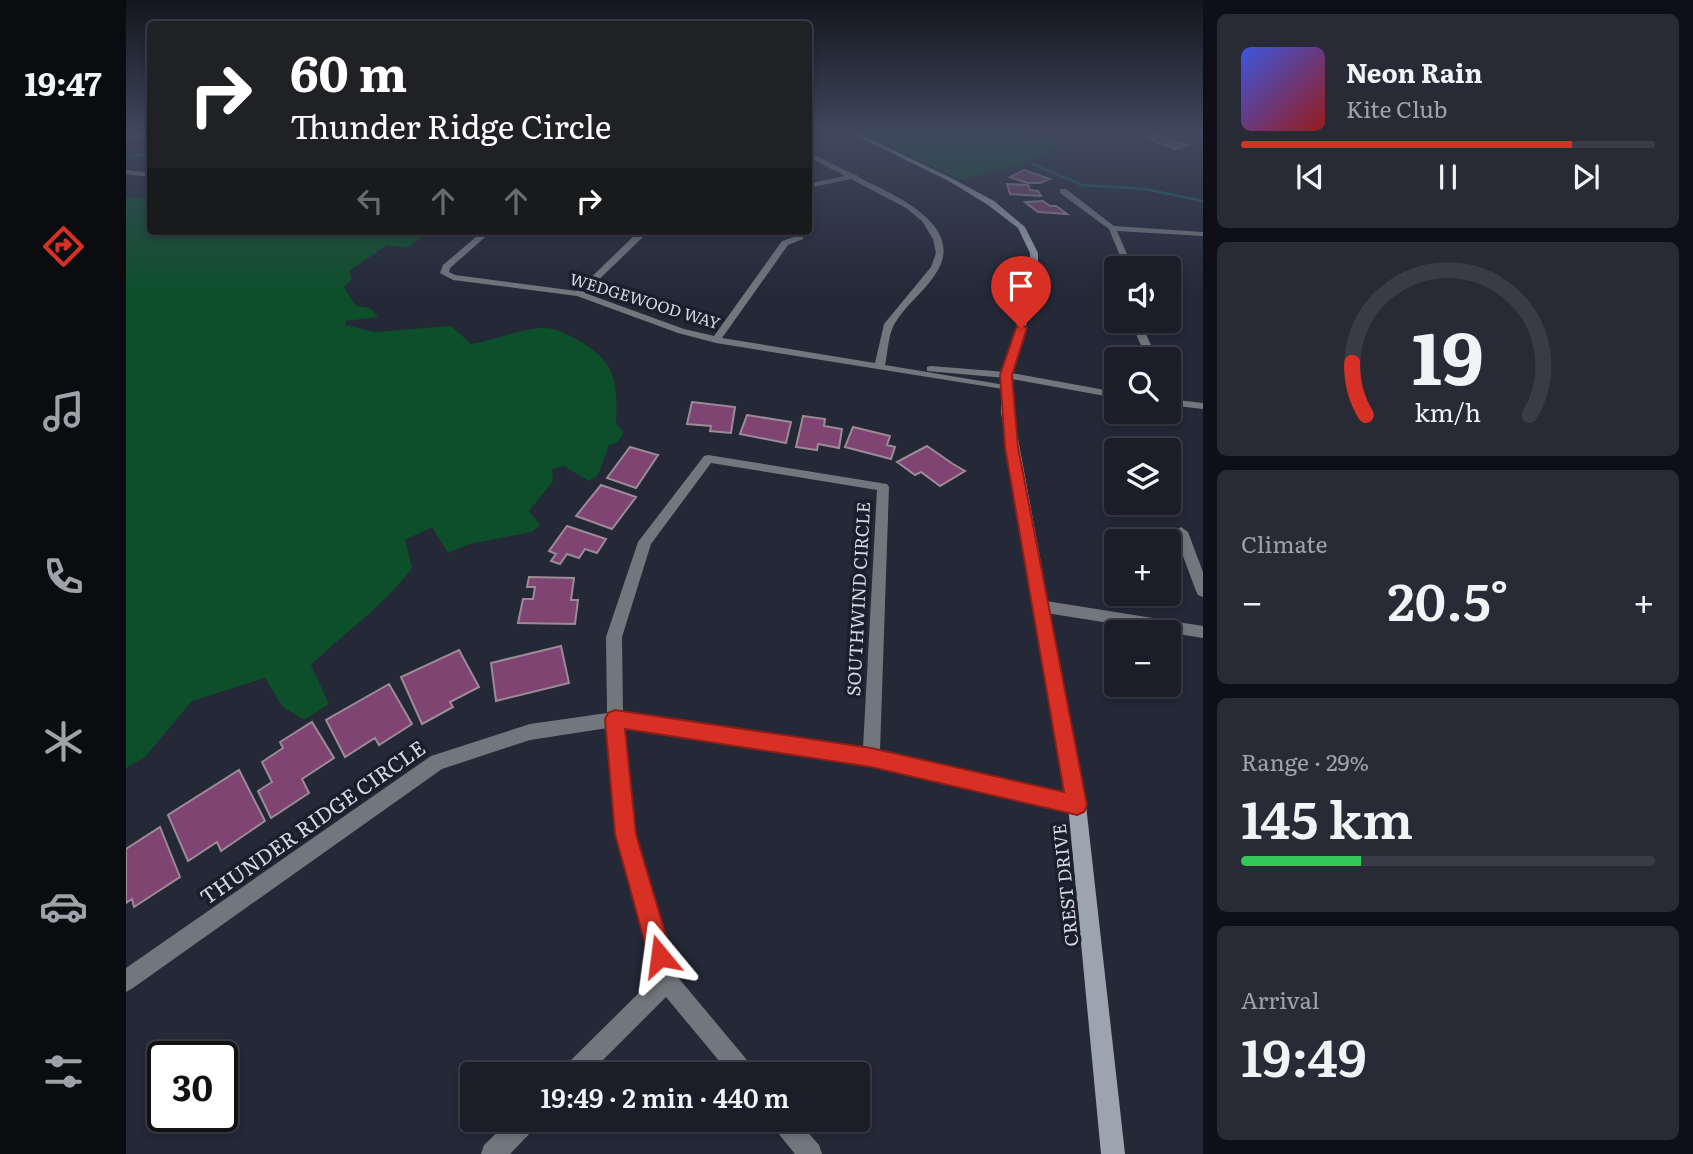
<!DOCTYPE html>
<html lang="en">
<head>
<meta charset="utf-8">
<style>
	body { margin:0; font-family:Literata,serif; background:#282b35; color:#f1f3f6; height:100vh; display:flex; flex-direction:column; font-size:26px; white-space:nowrap }
	* { box-sizing:border-box; margin:0 }
	p { font-size:23px; color:#a0a2a8 }
	.icon { flex:none; width:38px; height:38px; fill:none; stroke:currentColor; stroke-width:2; stroke-linecap:round; stroke-linejoin:round }
	.map { position:relative; flex:1; overflow:hidden }
	.drawer { display:flex; flex-direction:column; gap:14px; padding:14px; background:#0f1017; width:490px }
	.drawer>* { flex:none }
	.top-card { position:absolute; left:21px; top:21px; width:665px; height:214px; border-radius:7px; box-shadow:0 4px 10px #0003,0 0 0 2px #393c46; background:#202124; color:#fff; overflow:hidden }
	.controls { position:absolute; left:978px; top:256px; display:grid; gap:14px }
	.controls a { display:grid; place-items:center; width:77px; height:77px; border-radius:7px; background:#1b1e29; box-shadow:0 4px 10px #0003,0 0 0 2px #393c46; font-size:35px }
	.speed { position:absolute; left:21px; top:1041px; display:flex; gap:14px; font-size:35px; font-weight:700; text-align:center }
	.speed>* { display:grid; place-content:center; width:91px; height:91px; border-radius:50%; background:#1b1e29; box-shadow:0 4px 10px #0003,0 0 0 2px #393c46; line-height:1 }
	.speed .limit { border:4px solid #111; border-radius:10px; background:#fff; color:#111 }
	.pin { position:absolute; display:grid; place-items:center; width:60px; height:60px; color:#fff; margin:-72px -30px; border-radius:50% 50% 50% 0; rotate:-45deg; box-shadow:0 0 7px #0007 }
	.pin .icon { rotate:45deg }
	.me { position:absolute; width:77px; margin:-38px; rotate:344deg; stroke-linejoin:round; filter:drop-shadow(0 0 5px #0008) }
	.turn { display:flex; align-items:center; gap:24px; height:147px; padding:0 28px; font-size:32px }
	.turn .icon { width:91px; height:91px; stroke-width:2.5 }
	.turn b { display:block; font-size:49px; line-height:60px }
	.lanes { display:flex; align-items:center; height:66px; padding:0 28px; background:#0003; justify-content:center; gap:35px; direction:ltr }
	.lanes .off { opacity:.35 }
	.big { font-size:52px; font-weight:600; line-height:1.1 }
	.drawer .card { flex:1; display:flex; flex-direction:column; justify-content:center; gap:10px; min-width:0; padding:0 24px; border-radius:10px; background:#282b35 }
	.drawer .dial { align-items:center; gap:0 }
	.dial svg { height:182px; overflow:visible; fill:none; stroke:#393c46; stroke-width:7; stroke-linecap:round; text-anchor:middle }
	.dial text { fill:#f1f3f6; stroke:none }
	.song { display:flex; align-items:center; gap:21px }
	.cover { width:84px; height:84px; border-radius:10px; background:linear-gradient(135deg,hsl(230 70% 55%),hsl(0 70% 35%)) }
	.played { height:7px; border-radius:4px; background:linear-gradient(90deg,#d93025 80%,#393c46 80%) }
	.keys { display:flex; justify-content:space-around; direction:ltr }
	.heat { display:flex; justify-content:space-between; align-items:center; font-size:38px; direction:ltr }
	.charge { height:10px; border-radius:5px; background:linear-gradient(90deg,#34c759 29%,#393c46 0) }
	.trip { position:absolute; left:334px; top:1062px; width:410px; height:70px; border-radius:7px; background:#1b1e29; box-shadow:0 4px 10px #0003,0 0 0 2px #393c46; font-weight:600; line-height:70px; text-align:center }
	main { display:flex; flex:1; min-height:0 }
	.dock { display:flex; flex-direction:column; width:126px; justify-content:space-around; align-items:center; background:#0b0c10; color:#a0a2a8 }
	.dock .icon { width:49px; height:49px }
	.dock .current { color:#d93025 }
	.dock b { font-size:32px; color:#f1f3f6 }
	.map>svg:first-child { display:block }
</style>
</head>
<body>
<main>
<nav class="dock">
<b>19:47</b>
<svg class="icon current" aria-label="directions" viewBox="0 0 24 24"><path d="M12 3l9 9-9 9-9-9zM9 14v-3h6M13 9l2 2-2 2"/></svg>
<svg class="icon" aria-label="music" viewBox="0 0 24 24"><path d="M9 18V5l10-2v13"/><circle cx="6" cy="18" r="3"/><circle cx="16" cy="16" r="3"/></svg>
<svg class="icon" aria-label="phone" viewBox="0 0 24 24"><path d="M5 4h4l2 5-3 2q2 4 5 5l2-3 5 2v4C11 20 4 13 5 4z"/></svg>
<svg class="icon" aria-label="climate" viewBox="0 0 24 24"><path d="M12 3v18M4 7l16 10M4 17L20 7"/></svg>
<svg class="icon" aria-label="car" viewBox="0 0 24 24"><path d="M5 17H2v-5l4-1 3-4h7l3 4 3 1v5h-3M9 17h6M6 11h13"/><circle cx="7" cy="17" r="2"/><circle cx="17" cy="17" r="2"/></svg>
<svg class="icon" aria-label="filters" viewBox="0 0 24 24"><path d="M4 7h16M4 17h16"/><circle cx="9" cy="7" r="2"/><circle cx="15" cy="17" r="2"/></svg>
</nav>
<div class="map">
<svg width="1077" height="1154" viewBox="0 0 1077 1154">
	<rect width="100%" height="100%" fill="#242837"/>
	<path fill="#0c4f2a" d="M740,134H894L934,145L903,163L834,180Z
		M0,197L24,198V231H305L281,248L261,245L223,271L226,279L218,287L230,306L244,308L252,317L220,321L219,325L249,332L325,326L345,344C368,340 392,330 414,328C428,327 438,333 450,339C490,361 492,381 490,424L498,432L492,442L483,445L472,475L463,481L438,466L426,469L427,481L403,511L414,525L406,532L343,544L322,553L306,527L279,540L286,568C258,606 219,632 185,665L203,704L178,720L156,706L139,678L66,701L19,757L0,768Z"/>
	<g fill="none" stroke-linecap="round" stroke-linejoin="round">
		<path stroke="#1f5a63" stroke-width="2.5" d="M0,157L24,154
			M907,164L956,185L1019,189L1077,201"/>
		<path stroke="#1f5a63" stroke-width="3.5" d="M235,234L237,231"/>
	</g>
	<path fill="#7f4472" stroke="#9c8a97" stroke-width="2" d="M1029,135L1038,138L1061,145L1049,149L1021,138Z
		M898,170L924,179L914,183H901L884,177Z
		M881,184L902,185L904,190L912,191L915,196L884,194Z
		M917,201L924,206H930L941,214L912,212L899,202Z
		M566,402L609,407L605,433L584,431L585,426L561,424Z
		M621,415L665,422L660,443L614,434Z
		M677,416L699,419L698,426L716,429L713,448L692,444L691,450L670,447Z
		M727,427L764,436L761,445L769,447L765,459L719,447Z
		M801,446L827,464L839,471L814,486L795,472L789,475L771,462Z
		M504,447L532,455L510,488L481,478Z
		M475,485L510,497L486,529L450,516Z
		M441,526L480,539L471,553L459,549L453,558L441,554L434,564L425,561L430,554L423,551Z
		M403,577L448,578L445,600H452L449,624L392,623L397,599H407L409,587H401Z
		M435,646L443,683L370,701L365,663Z
		M333,650L353,687L324,702L327,707L296,724L275,677Z
		M263,684L286,724L253,745L249,738L219,757L200,720Z
		M186,722L208,758L176,779L183,793L145,818L132,791L146,782L136,762L157,748L154,742Z
		M113,770L139,821L95,851L91,842L62,861L42,815Z
		M34,827L54,877L8,907L6,899L0,903V849Z"/>
	<g fill="none" stroke-linecap="round" stroke-linejoin="round">
		<path fill="#72777e" fill-rule="evenodd" d="M14,134H24V136L0,140V136Z
			M682,134H689L682,137Z
			M682,152L727,174L731,175L732,177C762,192 837,222 813,268C803,288 781,303 769,323C762,334 762,352 759,365L879,385L884,388L883,390L590,343L552,333L451,296L327,280L314,273L317,265L357,231H366L324,268L323,272L329,275L451,291L513,231H518L519,235L459,293L558,329L588,336L656,241L674,235H677V239L662,245L596,338L749,363L758,324L805,267L810,253L807,239L796,221L780,208L725,179L682,188V184L719,176L682,157Z
			M0,170L24,173V177L0,174Z
			M934,189H940L988,226L1077,232V236L991,231L1007,268H999L983,229L934,193Z
			M1008,320H1018L1020,334L1031,359H1021L1010,334Z
			M805,366L880,372L990,392V398L880,378L801,371V367Z
			M1043,399L1077,403V409L1043,405Z
			M582,455L761,484L763,487L754,751L951,796L957,799L960,805L957,811L951,814L745,765L498,728L509,834L550,975L626,1066L629,1074H604L540,997L463,1074H436L439,1066L529,977L491,834L482,728L404,740L316,769L7,988L0,992V968L305,756L404,724L481,713L480,637L512,542L578,456ZM585,463L751,490L737,748L497,713L496,637L525,544Z
			M1055,527L1062,532L1077,572V597L1072,595L1070,591L1048,532Z
			M914,600L1077,626V638L914,612L909,610L907,606L909,602Z
			M384,1120H413L409,1128L384,1154H355L358,1145Z
			M644,1120H671L693,1145L696,1154H669L648,1128Z"/>
		<path fill="#9ba4af" fill-rule="evenodd" d="M726,134H734L827,179L868,201L899,227L912,253V284L885,375L887,412L960,805L999,1154H975L942,805L875,412V375L904,284V253L892,228L862,205L823,181Z"/>
	</g>
	<linearGradient id="sky" x2="0" y2="1"><stop stop-color="#14161e"/><stop offset="0.45" stop-color="#3f485e"/><stop offset="1" stop-color="#3f485e" stop-opacity="0"/></linearGradient>
	<rect width="1077" height="295" fill="url(#sky)"/>
	<path fill="#d93025" stroke="#8d1f18" stroke-width="2" d="M895,324L901,328L886,375L892,447L961,805L958,812L951,815L745,767L499,729L510,834L546,956L542,965L534,968L525,965L489,834L479,719L482,713L489,710L745,748L938,792L879,447L874,375L890,328Z"/>
	<g text-anchor="middle" stroke-width="7" stroke-linejoin="round" paint-order="stroke">
		<g font-size="16" fill="#d6d9e3" stroke="#1b1e2d">
			<text transform="translate(519 301) rotate(17)" y="6">WEDGEWOOD WAY</text>
		</g>
		<g font-size="18" fill="#d6d9e3" stroke="#1b1e2d">
			<text transform="translate(733 599) rotate(-87)" y="6">SOUTHWIND CIRCLE</text>
			<text transform="translate(940 885) rotate(-96)" y="6">CREST DRIVE</text>
		</g>
		<g font-size="21" fill="#d6d9e3" stroke="#1b1e2d">
			<text transform="translate(187 823) rotate(-35)" y="7">THUNDER RIDGE CIRCLE</text>
		</g>
	</g>
</svg>
<div class="controls">
<a><svg class="icon" aria-label="sound" viewBox="0 0 24 24"><path d="M4 9h4l5-4v14l-5-4H4zM17 9q2 3 0 6"/></svg></a>
<a><svg class="icon" aria-label="search" viewBox="0 0 24 24"><circle cx="10" cy="10" r="6"/><path d="M15 15l6 6"/></svg></a>
<a><svg class="icon" aria-label="layers" viewBox="0 0 24 24"><path d="M12 4l9 5-9 5-9-5zM3 14l9 5 9-5"/></svg></a>
<a>+</a>
<a>−</a>
</div>
<div class="speed"><div class="limit">30</div></div>
<div class="pin" style="left:895px;top:328px;background:#d93025"><svg class="icon" aria-label="arrive" viewBox="0 0 24 24"><path d="M6 21V4h12l-3 4 3 4H6"/></svg></div>
<svg class="me" style="left:534px;top:956px" viewBox="-20 -20 40 40"><path d="M0-17L14 15 0 8-14 15z" fill="#d93025" stroke="#fff" stroke-width="4"/></svg>
<div class="trip">19:49 · 2 min · 440 m</div>
<div class="top-card">
<div class="turn"><svg class="icon" aria-label="right" viewBox="0 0 24 24"><path d="M7 20v-9h11M14 6l5 5-5 5"/></svg><div><b>60 m</b>Thunder Ridge Circle</div></div>
<div class="lanes"><svg class="icon off" aria-label="left" viewBox="0 0 24 24"><path d="M17 20v-9H6M10 6l-5 5 5 5"/></svg><svg class="icon off" aria-label="ahead" viewBox="0 0 24 24"><path d="M12 20V5M6 11l6-6 6 6"/></svg><svg class="icon off" aria-label="ahead" viewBox="0 0 24 24"><path d="M12 20V5M6 11l6-6 6 6"/></svg><svg class="icon" aria-label="right" viewBox="0 0 24 24"><path d="M7 20v-9h11M14 6l5 5-5 5"/></svg></div>
</div>
</div>
<section class="drawer">
<div class="card">
<div class="song"><i class="cover"></i><div><b>Neon Rain</b><p>Kite Club</p></div></div>
<div class="played"></div>
<div class="keys"><svg class="icon" aria-label="previous" viewBox="0 0 24 24"><path d="M18 5L8 12l10 7zM5 5v14"/></svg><svg class="icon" aria-label="pause" viewBox="0 0 24 24"><path d="M8 5v14M16 5v14"/></svg><svg class="icon" aria-label="next" viewBox="0 0 24 24"><path d="M6 5l10 7-10 7zM19 5v14"/></svg></div>
</div>
<div class="card dial"><svg viewBox="0 0 100 80">
<path d="M14 69A42 42 0 1 1 86 69"/>
<path d="M14 69A42 42 0 0 1 8 46" stroke="#d93025"/>
<text x="50" y="56" font-size="32" font-weight="700">19</text>
<text x="50" y="72" font-size="11">km/h</text>
</svg></div>
<div class="card"><p>Climate</p>
<div class="heat"><a>−</a><b class="big">20.5°</b><a>+</a></div>
</div>
<div class="card"><p>Range · 29%</p><b class="big">145 km</b><div class="charge"></div></div>
<div class="card"><p>Arrival</p><b class="big">19:49</b></div>
</section>
</main>
</body>
</html>
